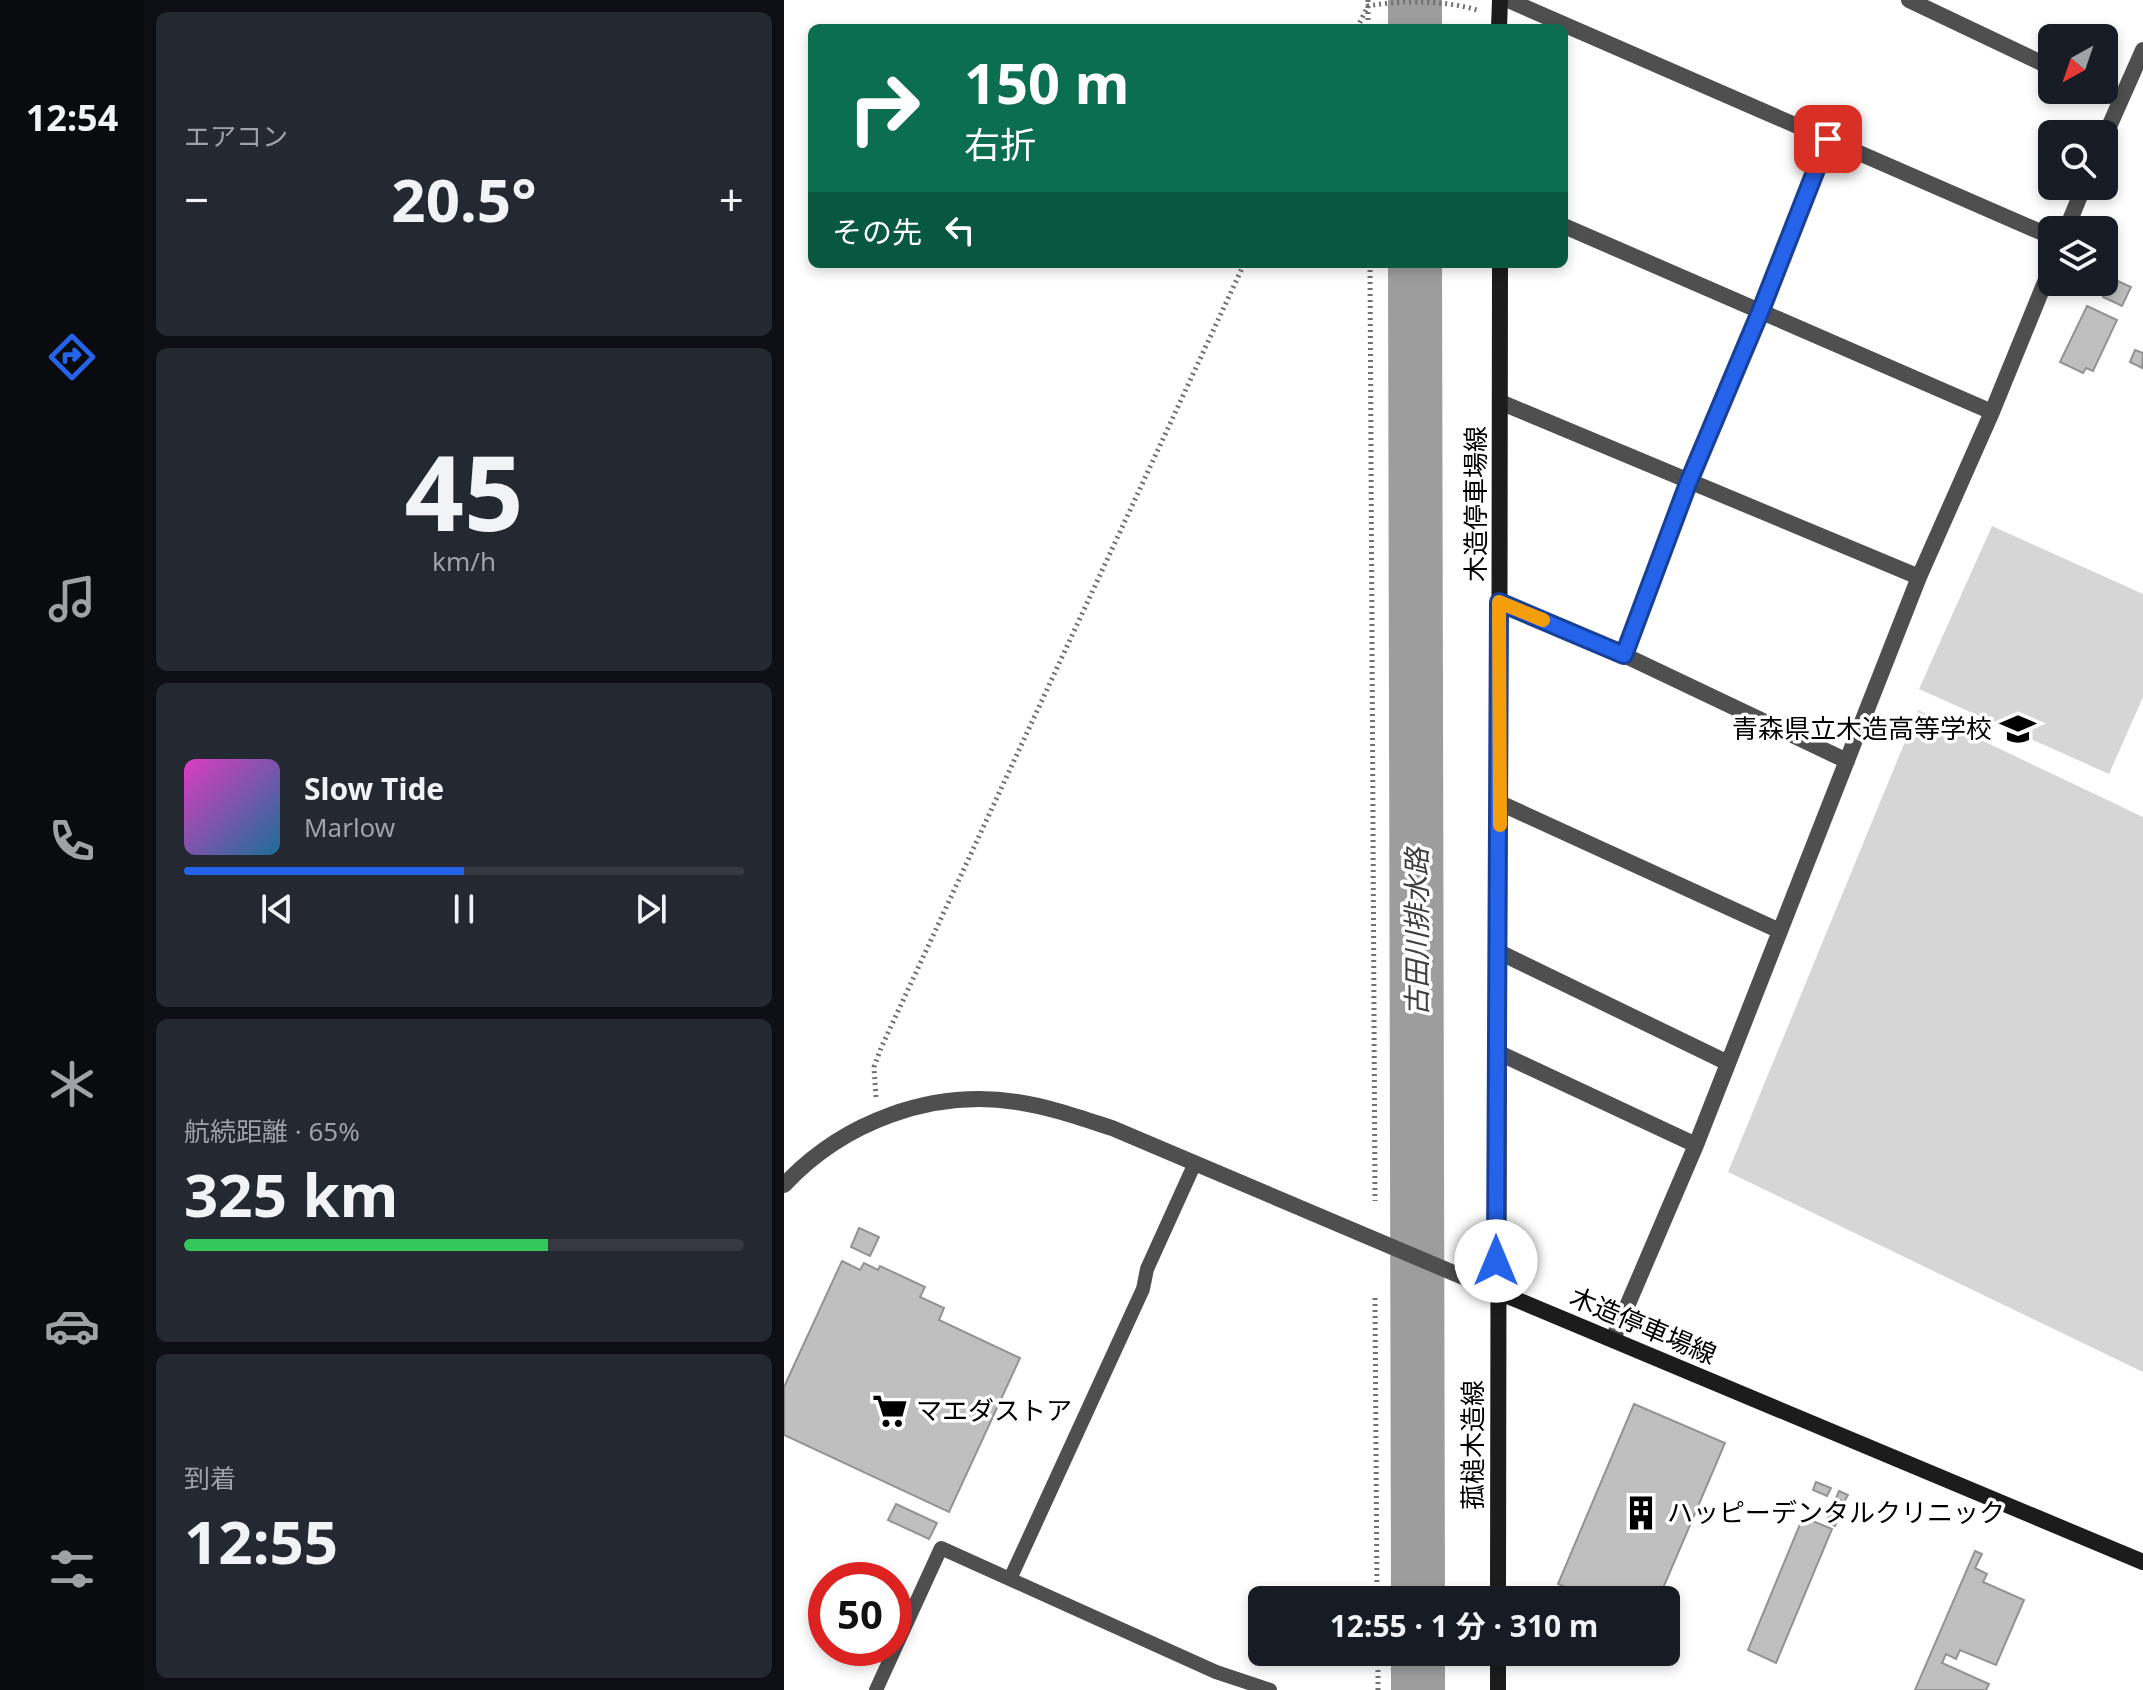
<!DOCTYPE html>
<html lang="ja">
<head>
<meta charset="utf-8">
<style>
	body { margin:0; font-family:"Noto Sans","Noto Sans JP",sans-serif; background:#242831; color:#f1f3f6; height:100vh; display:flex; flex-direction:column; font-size:30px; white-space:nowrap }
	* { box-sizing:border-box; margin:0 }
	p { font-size:26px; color:#9ea1a6 }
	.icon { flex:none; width:44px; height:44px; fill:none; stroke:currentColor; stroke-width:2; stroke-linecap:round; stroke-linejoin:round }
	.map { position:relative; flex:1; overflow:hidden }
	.panel { display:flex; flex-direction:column; gap:12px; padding:12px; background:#0d0f14; width:640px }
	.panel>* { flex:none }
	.guide { position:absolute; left:24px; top:24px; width:760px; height:244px; border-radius:12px; box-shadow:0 4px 12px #0003; background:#0b6e4f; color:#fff; overflow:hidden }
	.needle { width:52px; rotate:220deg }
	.tools { position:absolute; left:1254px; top:24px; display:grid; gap:16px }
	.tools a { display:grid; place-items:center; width:80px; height:80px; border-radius:12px; background:#171b24; box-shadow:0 4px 12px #0003; font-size:40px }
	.speed { position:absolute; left:24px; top:1562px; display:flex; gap:16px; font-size:40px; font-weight:700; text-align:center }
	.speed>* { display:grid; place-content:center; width:104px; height:104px; border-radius:50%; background:#171b24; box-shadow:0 4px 12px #0003; line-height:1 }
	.speed .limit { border:12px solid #d22; background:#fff; color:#111 }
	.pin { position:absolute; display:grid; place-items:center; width:68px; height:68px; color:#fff; margin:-34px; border-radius:16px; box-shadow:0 4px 12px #0006 }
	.me { position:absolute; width:88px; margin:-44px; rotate:0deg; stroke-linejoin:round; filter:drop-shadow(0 0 6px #0008) }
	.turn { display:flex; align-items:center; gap:28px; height:168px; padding:0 24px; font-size:36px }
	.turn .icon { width:104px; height:104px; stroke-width:2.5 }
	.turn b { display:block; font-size:56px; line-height:68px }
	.then { display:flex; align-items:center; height:76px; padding:0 24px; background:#0003; gap:16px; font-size:30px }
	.big { font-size:60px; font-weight:700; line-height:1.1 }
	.panel .card { flex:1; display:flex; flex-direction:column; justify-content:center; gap:12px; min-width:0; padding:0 28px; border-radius:12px; background:#242831 }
	.panel .dial { align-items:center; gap:0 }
	.dial b { font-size:104px; line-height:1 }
	.song { display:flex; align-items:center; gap:24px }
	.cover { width:96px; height:96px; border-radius:12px; background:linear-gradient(135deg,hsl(310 70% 55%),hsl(200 70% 35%)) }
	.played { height:8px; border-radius:4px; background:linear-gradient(90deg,#2563eb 50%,#363941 50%) }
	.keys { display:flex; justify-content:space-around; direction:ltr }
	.heat { display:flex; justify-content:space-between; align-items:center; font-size:44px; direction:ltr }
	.charge { height:12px; border-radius:6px; background:linear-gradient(90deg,#34c759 65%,#363941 0) }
	.trip { position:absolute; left:464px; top:1586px; width:432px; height:80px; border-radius:12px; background:#171b24; box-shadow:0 4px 12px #0003; font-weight:700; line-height:80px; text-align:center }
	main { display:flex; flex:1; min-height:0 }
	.dock { display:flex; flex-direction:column; width:144px; justify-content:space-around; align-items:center; background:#090b0e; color:#9ea1a6 }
	.dock .icon { width:56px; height:56px }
	.dock .on { color:#2563eb }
	.dock b { font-size:36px; color:#f1f3f6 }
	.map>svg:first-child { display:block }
</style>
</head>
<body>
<main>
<nav class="dock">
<b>12:54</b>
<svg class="icon on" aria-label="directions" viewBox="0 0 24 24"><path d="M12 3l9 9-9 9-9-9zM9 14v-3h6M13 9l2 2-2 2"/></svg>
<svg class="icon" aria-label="music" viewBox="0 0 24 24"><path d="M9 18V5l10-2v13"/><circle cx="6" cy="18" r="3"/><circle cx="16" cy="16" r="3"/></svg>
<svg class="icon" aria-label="phone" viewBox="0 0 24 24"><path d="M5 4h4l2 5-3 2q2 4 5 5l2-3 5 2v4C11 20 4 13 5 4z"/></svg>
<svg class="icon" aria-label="climate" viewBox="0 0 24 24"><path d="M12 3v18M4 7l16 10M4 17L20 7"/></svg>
<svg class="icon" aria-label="car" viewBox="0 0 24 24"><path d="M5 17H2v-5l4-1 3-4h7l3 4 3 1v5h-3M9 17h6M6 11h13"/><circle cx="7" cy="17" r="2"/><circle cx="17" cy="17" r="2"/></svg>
<svg class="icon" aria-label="filters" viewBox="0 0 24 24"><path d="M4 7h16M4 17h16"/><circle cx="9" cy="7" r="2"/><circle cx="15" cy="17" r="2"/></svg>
</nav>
<section class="panel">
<div class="card"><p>エアコン</p>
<div class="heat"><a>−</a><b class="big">20.5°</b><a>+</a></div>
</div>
<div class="card dial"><b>45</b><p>km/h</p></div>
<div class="card">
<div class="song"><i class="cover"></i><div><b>Slow Tide</b><p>Marlow</p></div></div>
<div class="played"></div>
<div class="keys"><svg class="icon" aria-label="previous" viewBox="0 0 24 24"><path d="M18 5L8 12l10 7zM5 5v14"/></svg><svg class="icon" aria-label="pause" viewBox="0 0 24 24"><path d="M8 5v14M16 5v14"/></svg><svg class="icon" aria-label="next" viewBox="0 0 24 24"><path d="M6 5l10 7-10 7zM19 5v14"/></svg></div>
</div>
<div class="card"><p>航続距離 · 65%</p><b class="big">325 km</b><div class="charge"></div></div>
<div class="card"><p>到着</p><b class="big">12:55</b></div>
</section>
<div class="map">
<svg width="1359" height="1690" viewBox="0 0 1359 1690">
	<rect width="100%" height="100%" fill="#fff"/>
	<path fill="#d6d6d6" d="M1208,526L1359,594V697L1325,774L1135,689Z
		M1134,710L1359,817V1372L944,1172Z"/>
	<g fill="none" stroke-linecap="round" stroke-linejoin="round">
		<path stroke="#9d9d9d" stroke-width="54" d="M631,0V28
			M631,264L634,1600
			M634,1652V1690"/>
	</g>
	<path fill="#bfbfbf" stroke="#939393" stroke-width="2" d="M1327,278L1347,287L1338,306L1319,297Z
		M1303,306L1333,320L1309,371L1302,368L1299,373L1276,362Z
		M1351,350L1359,353L1358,368L1346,362Z
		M75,1228L95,1237L86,1256L67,1247Z
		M58,1261L76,1270L80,1263L94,1270L96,1266L141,1287L136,1297L160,1308L155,1320L236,1358L165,1512L0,1435V1387Z
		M850,1404L941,1443L874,1600H837L818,1592L814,1600H812L774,1584Z
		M1032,1482L1047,1488L1043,1496L1029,1490Z
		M1055,1491L1064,1495L1060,1502L1052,1498Z
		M1051,1500L1060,1504L1051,1526L1042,1522Z
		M112,1504L153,1523L145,1539L104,1520Z
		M1019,1517L1048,1529L992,1663L964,1650Z
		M1191,1551L1198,1554L1191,1568L1203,1574L1199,1582L1240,1600L1212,1665L1176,1650L1172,1659L1162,1654L1158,1663L1205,1684L1202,1690H1131Z"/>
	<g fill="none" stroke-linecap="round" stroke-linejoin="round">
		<path stroke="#717171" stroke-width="5" stroke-dasharray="2 4" stroke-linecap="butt" d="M584,0V28
			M573,28L584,6C618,0 660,0 693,10
			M586,264L591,1201
			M92,1097L90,1067L97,1048L460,264
			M591,1298L593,1600
			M594,1652V1690"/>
		<path stroke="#4f4f4f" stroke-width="14" d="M226,1579L359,1289L363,1269L411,1163
			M92,1690L157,1548L432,1672L486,1690"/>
		<path stroke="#4f4f4f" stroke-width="16" d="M724,0L1268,237
			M1125,0L1268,68
			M1315,90L1336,100
			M1320,138L1359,50
			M780,226L1208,412
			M1282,230L1300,186
			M716,402L1135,577
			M715,602L840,655L1063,761
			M840,655L905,481L977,310L1044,139
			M716,803L996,931
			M715,952L944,1063
			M713,1052L912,1145
			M829,1339L912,1145L1135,577L1208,412L1268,265"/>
		<path stroke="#4f4f4f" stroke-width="16" d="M0,1185C59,1122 147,1089 233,1102C266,1107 297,1118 328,1128L712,1291"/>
		<path stroke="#1c1c1c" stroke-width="16" d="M715,28L716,0
			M712,1291L1359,1562
			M714,1600L716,264
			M714,1652V1690"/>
	</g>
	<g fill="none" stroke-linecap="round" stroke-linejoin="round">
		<g stroke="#184099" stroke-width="20">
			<path id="route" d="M712,1261L715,602L840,655L905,481L977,310L1044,139"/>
		</g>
		<use href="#route" stroke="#2563eb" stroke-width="14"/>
		<path stroke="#f59e0b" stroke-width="14" d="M716,825L715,602L759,620"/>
	</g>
	<defs>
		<g id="school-bare" transform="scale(2.76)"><path d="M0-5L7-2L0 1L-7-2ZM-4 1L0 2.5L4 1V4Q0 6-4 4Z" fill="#000" stroke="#fff" stroke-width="2.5" paint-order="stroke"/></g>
		<g id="supermarket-bare" transform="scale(2.76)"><path d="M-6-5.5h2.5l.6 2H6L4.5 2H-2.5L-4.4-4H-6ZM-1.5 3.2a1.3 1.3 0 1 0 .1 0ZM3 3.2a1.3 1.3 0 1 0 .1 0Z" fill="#000" stroke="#fff" stroke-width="2.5" paint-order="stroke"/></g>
		<g id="building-bare" transform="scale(2.76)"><path d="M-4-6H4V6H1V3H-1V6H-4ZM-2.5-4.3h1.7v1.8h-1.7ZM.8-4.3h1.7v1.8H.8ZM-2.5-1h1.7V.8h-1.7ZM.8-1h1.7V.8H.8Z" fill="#000" stroke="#fff" stroke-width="2.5" paint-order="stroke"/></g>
	</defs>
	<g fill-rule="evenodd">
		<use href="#school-bare" x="1234" y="729"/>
		<use href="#supermarket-bare" x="106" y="1411"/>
		<use href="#building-bare" x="857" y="1513"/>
	</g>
	<g text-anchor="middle" stroke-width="7" stroke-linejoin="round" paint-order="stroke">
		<g font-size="26" fill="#000" stroke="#fff">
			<text transform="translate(692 504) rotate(-90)" y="9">木造停車場線</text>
			<text transform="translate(859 1326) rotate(23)" y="9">木造停車場線</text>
			<text transform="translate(689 1445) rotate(-90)" y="9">菰槌木造線</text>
		</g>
		<g font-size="26" fill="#000" stroke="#fff" text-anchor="start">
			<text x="1208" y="738" text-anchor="end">青森県立木造高等学校</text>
			<text x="132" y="1420">マエダストア</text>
			<text x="883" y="1522">ハッピーデンタルクリニック</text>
		</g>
		<g font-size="28" font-style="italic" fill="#3e3e3e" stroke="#fff">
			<text transform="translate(633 932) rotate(-90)" y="10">古田川排水路</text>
		</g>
	</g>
</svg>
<div class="tools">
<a><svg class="needle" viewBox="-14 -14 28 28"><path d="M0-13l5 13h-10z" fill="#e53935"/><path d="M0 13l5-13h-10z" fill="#9ea1a6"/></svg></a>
<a><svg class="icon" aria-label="search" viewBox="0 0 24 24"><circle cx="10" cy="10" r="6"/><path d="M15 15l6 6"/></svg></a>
<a><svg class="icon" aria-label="layers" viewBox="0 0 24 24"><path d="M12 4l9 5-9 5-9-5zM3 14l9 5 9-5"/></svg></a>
</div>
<div class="speed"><div class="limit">50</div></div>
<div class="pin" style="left:1044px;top:139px;background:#d93025"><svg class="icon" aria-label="arrive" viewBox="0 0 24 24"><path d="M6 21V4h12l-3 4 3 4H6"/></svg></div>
<svg class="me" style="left:712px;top:1261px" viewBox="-20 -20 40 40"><circle r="19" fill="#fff"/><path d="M0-13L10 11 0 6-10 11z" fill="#2563eb"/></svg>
<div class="trip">12:55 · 1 分 · 310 m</div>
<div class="guide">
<div class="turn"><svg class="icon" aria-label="right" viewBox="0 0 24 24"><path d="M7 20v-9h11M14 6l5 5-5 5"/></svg><div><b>150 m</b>右折</div></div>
<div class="then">その先<svg class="icon" aria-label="left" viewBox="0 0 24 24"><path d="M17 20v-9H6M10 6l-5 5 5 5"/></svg></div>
</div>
</div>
</main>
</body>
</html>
